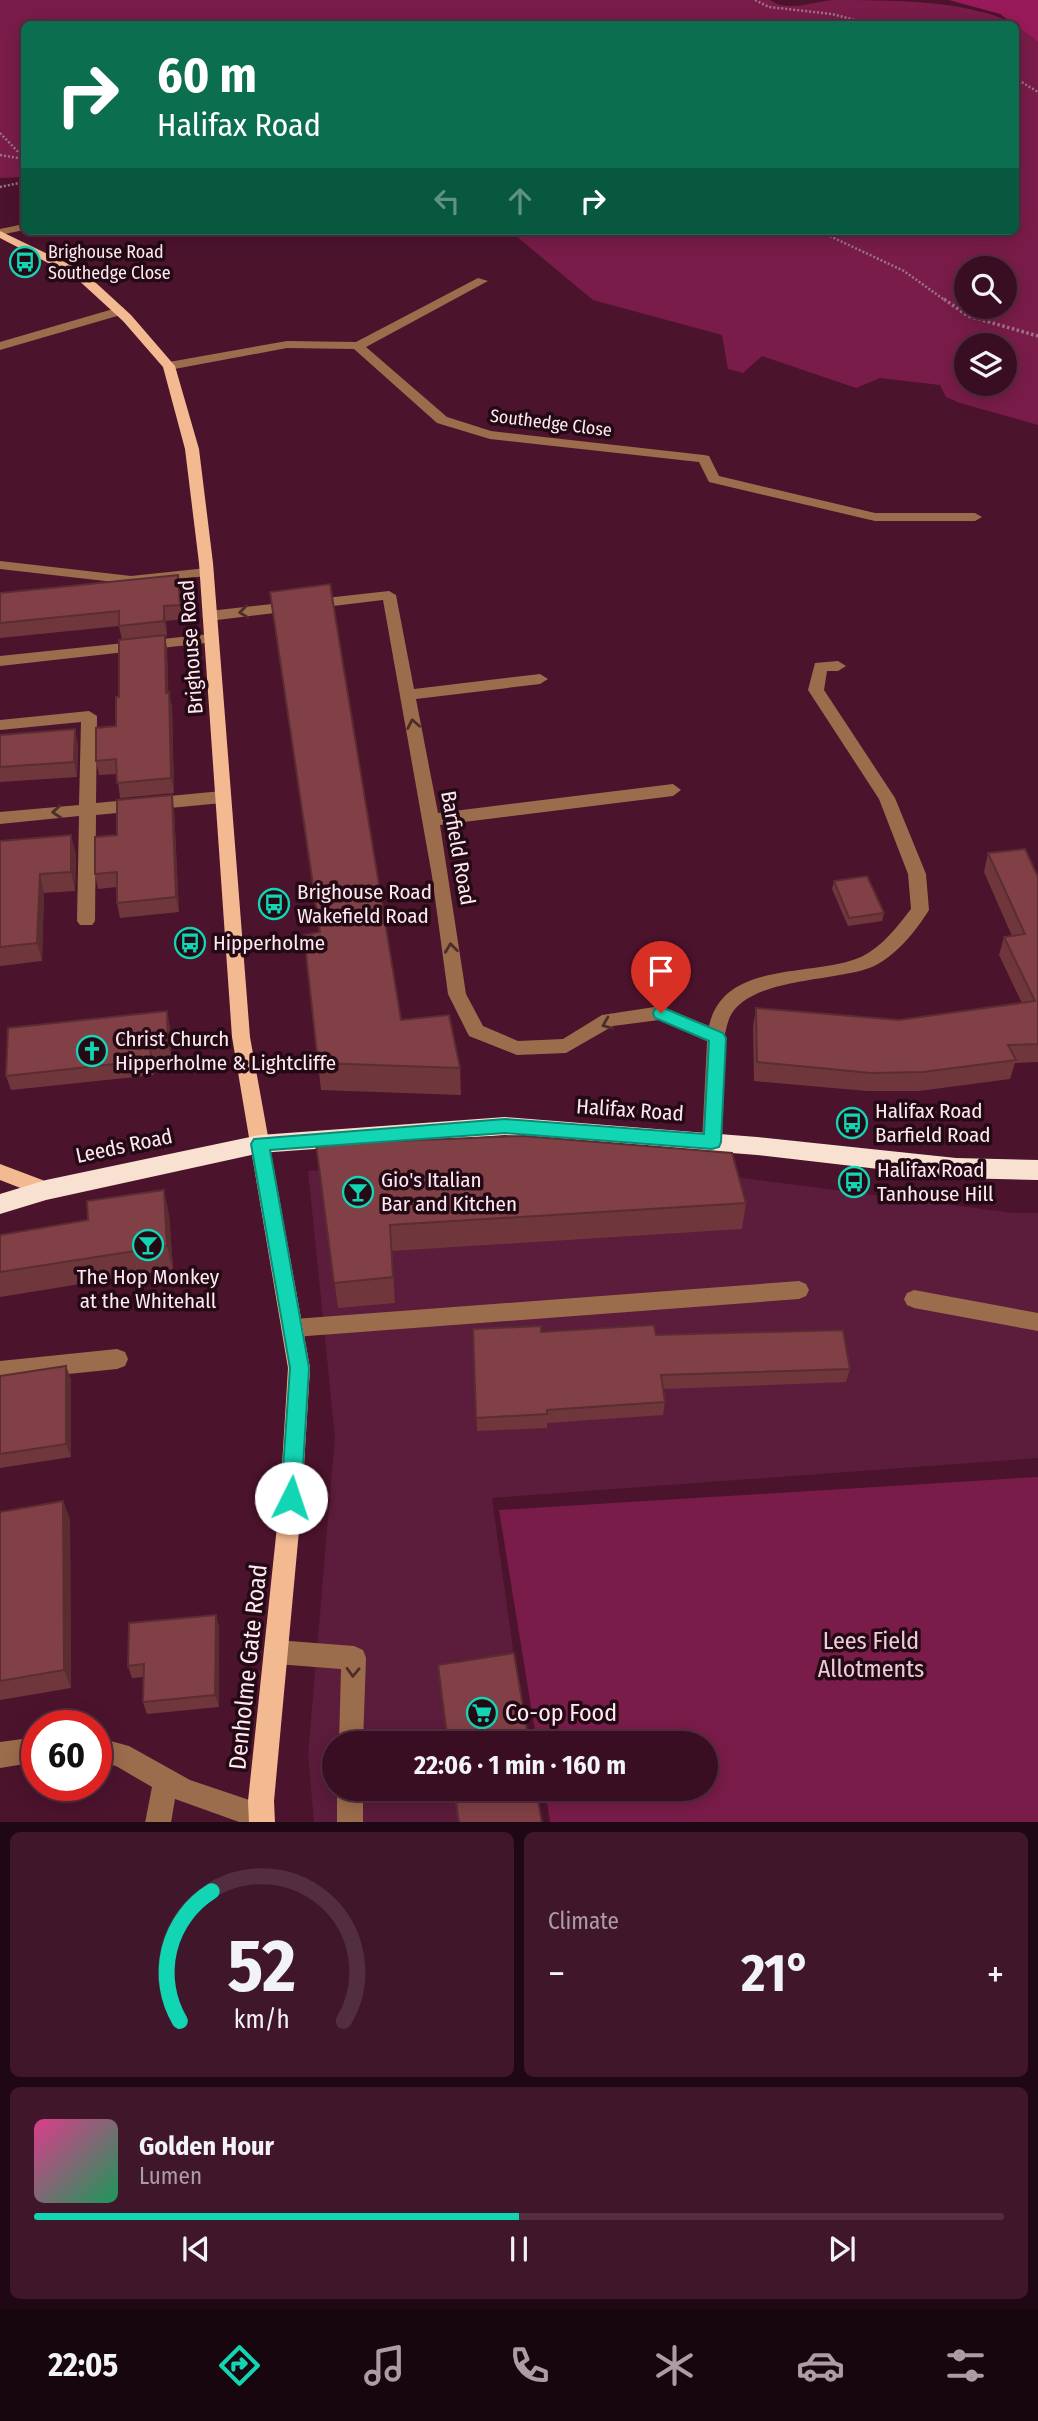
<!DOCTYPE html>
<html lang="en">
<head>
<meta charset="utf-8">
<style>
	body { margin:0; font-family:"Fira Sans Condensed",sans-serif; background:#40172a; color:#f1f3f6; height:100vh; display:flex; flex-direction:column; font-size:26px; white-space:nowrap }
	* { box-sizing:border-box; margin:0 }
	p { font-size:23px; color:#ab9ca5 }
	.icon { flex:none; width:38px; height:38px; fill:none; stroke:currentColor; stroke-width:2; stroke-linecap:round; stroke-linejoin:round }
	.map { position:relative; height:1822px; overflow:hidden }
	.panel { display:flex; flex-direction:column; gap:10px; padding:10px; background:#1f0813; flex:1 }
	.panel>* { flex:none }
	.banner { position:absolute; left:21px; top:21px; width:998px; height:214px; border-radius:10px; box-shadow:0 4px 18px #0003,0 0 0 2px #532e40; background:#0b6e4f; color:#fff; overflow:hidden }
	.fabs { position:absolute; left:954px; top:256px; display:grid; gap:14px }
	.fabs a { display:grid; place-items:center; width:63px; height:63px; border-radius:50%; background:#390e22; box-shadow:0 4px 18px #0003,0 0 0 2px #532e40; font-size:35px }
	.speed { position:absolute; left:21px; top:1710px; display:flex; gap:14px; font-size:35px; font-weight:700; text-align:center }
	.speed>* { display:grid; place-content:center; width:91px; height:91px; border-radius:50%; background:#390e22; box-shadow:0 4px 18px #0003,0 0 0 2px #532e40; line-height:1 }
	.speed .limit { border:10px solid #d22; background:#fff; color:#111 }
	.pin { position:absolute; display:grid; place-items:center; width:60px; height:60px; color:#fff; margin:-72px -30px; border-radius:50% 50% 50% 0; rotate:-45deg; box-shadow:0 0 7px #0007 }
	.pin .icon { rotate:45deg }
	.me { position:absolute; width:77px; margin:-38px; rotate:4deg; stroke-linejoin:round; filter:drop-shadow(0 0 5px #0008) }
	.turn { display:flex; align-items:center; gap:24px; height:147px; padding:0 21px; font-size:32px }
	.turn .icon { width:91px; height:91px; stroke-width:2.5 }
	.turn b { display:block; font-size:49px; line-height:60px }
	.lanes { display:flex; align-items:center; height:66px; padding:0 21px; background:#0003; justify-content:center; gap:35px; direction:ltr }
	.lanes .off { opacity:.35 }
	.big { font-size:52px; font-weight:700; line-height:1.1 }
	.panel .card { flex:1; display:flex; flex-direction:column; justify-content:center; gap:10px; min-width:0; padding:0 24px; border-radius:10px; background:#40172a }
	.panel .dial { align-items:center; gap:0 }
	.dial svg { height:182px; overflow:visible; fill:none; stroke:#532e40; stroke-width:7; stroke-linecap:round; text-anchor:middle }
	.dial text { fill:#f1f3f6; stroke:none }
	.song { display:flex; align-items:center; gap:21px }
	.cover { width:84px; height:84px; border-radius:10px; background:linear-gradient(135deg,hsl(330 70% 55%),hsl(150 70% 35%)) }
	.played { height:7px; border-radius:4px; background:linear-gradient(90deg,#12d5b4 50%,#532e40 50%) }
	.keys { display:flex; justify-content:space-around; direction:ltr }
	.heat { display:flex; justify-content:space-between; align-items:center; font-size:38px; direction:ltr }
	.panel .tiles { flex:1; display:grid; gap:10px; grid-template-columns:1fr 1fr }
	.card:last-child { grid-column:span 2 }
	.trip { position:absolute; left:322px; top:1731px; width:396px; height:70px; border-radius:35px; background:#390e22; box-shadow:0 4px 18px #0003,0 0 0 2px #532e40; font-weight:700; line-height:70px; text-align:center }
	.menu { display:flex; height:112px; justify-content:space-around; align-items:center; background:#17060e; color:#ab9ca5 }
	.menu .icon { width:49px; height:49px }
	.menu .current { color:#12d5b4 }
	.menu b { font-size:32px; color:#f1f3f6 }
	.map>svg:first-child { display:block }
</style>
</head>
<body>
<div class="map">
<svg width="1038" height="1823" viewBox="0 0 1038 1823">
	<rect width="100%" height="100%" fill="#4c132d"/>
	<path fill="#5c1c3b" d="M588,1158L1014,1213H1038V1458L492,1498L526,1743H334V1788L533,1789L539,1822H314L308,1755L335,1437L308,1171Z"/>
	<path fill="#791c49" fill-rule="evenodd" d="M0,0H770C788,13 814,1 834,0C887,0 970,0 1014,24H24V177L0,178Z
		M1015,25L1038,42V425L960,403L946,397L940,385L880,378L856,388L762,356L743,373L728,369L722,335L593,300L510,231H1015ZM966,268H1004V306H966ZM966,345H1004V383H966Z
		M1038,1477V1822H550L545,1789L705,1788V1743H537L499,1510Z"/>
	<path fill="#981a5a" d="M949,0H1038V42L1000,14Z"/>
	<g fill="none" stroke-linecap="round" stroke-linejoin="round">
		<path stroke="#9d7485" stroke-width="2.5" stroke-dasharray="2 2" stroke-linecap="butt" d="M755,0L769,7L832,14L870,24
			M1015,78L1038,92
			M0,133L24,158
			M0,155L24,159
			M0,187L24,182
			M819,231L904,271L946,301"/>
		<path stroke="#9d7485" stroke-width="3.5" stroke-dasharray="2.5 2.5" stroke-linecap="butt" d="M944,299L968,316L1038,336"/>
		<path fill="#9c6d4c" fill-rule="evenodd" d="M24,224V230L0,235V229Z
			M478,278L488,281L366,347L447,417L491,431L704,455L709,456L719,476L875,513H975L982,517L975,521H875L709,482L699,462L490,439L437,423L354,349L287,348L169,370L163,366L169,362L287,341L356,342Z
			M120,307L124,308V314L0,350V342Z
			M0,561L131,576L207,568L214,572L207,576L120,585L114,582L0,569Z
			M389,591L396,595L414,689L540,674L548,679L540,684L416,699L438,813L673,784L681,790L673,796L440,825L466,994L483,1026L518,1041L563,1039L602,1015L661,1006L709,1026C724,959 813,978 861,957C882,947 897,927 911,909L908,874L879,799L808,690L815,663L838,661L846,666L838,671H827L824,690L895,798L926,874L929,910C916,931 895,957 872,967C836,982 746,977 729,1019C718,1048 723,1108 722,1142L719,1148L712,1150L705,1148L702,1142L707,1041L659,1020L613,1026L566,1053L517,1055L469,1036L448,994L432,876L383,600L209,621L202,616L209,611Z
			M210,634L218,639L215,642L0,666V656Z
			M89,711L97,716L96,803L222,791L230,797L222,803L96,815L95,921L92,925H80L77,921L79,816L0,824V812L79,805L81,722L0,730V720Z
			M799,1281L806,1284L809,1290L806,1296L799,1299L294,1337L286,1335L283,1328L286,1321L294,1319Z
			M914,1290L1038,1313V1331L914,1308L907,1305L904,1299L907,1293Z
			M117,1349L125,1352L128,1359L125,1366L117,1369L0,1381V1361Z
			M276,1640L354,1646L363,1650L366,1658L363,1743H339L341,1669L276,1664L267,1660L264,1652L267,1644Z
			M37,1737V1762L0,1768V1742Z
			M96,1737L129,1746L190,1780L270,1807L274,1816L271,1823H242L175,1799L171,1823H145L152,1787L116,1766L96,1762Z
			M337,1788H363V1823H337Z"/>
		<path fill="#f3b991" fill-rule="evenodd" d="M0,231L83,271L131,315L175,366L199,449L213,563L250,1037L310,1368L302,1498L274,1801L275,1823H249L248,1801L280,1498L288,1368L232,1037L199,563L185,449L163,367L123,321L75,277L0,238Z
			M0,1164L53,1184L56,1190L53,1196L46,1198L0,1180Z"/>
		<path fill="#f8e1d1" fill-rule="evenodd" d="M505,1117L757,1137L956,1158L1038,1160V1180L956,1178L757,1155L505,1135L260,1153L46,1200L0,1214V1194L46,1180L260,1135Z"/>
	</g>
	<path fill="#6f373c" d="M180,590L183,619L166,621L167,636H165L167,650L168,692L172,707L174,793L120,798L117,774L99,775L96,761L116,726L119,697L122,640L119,626L0,638V593Z
		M270,592L401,1020L460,1068L461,1095L321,1090L304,935L319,932Z
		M0,735L78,744L77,777L0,782Z
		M174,810L179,912L120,918L117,903V887L98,889L95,874L117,835Z
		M0,841L76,854L75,891L44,893L42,961L0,966Z
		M988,853L1038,877V1062L1015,1063L1010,1079L919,1091H867L754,1081L753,1027L756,1008L899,1020L1022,1003L999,955L1004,937L1012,936L984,872Z
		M834,881L884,913L882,921L848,926L832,889Z
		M170,1026L171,1059L153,1061L154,1075L11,1090L6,1076Z
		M316,1144L746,1203L742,1229L392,1251L395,1303L338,1308Z
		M169,1214L173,1269L0,1297V1235L88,1220Z
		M473,1329L656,1335L850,1369L846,1382L663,1389L665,1402L663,1415L547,1423V1428L477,1431Z
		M66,1366L71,1380V1457L0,1468V1376Z
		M63,1501L70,1520L71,1688L0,1700V1512Z
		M216,1615L219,1627V1707L147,1714L143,1702L144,1677L132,1678L128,1666Z
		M438,1665L529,1743H447Z
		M453,1788H536L542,1823H458Z"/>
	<path fill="#5a2d31" d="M178,575L180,590L183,619L180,605Z
		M164,606L166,621L167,636L164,621Z
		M165,635L167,650L169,708L166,693Z
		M169,692L172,707L174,793L171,778Z
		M75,729L78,744L77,777L74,762Z
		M172,795L174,810L179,912L176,897Z
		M71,835L76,854L75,891L71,872Z
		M40,874L44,893L42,961L37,943Z
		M167,1011L170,1026L171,1059L168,1044Z
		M150,1046L153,1061L154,1075L151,1060Z
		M164,1190L169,1214L173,1269L167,1246Z
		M66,1366L71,1380V1457L66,1444Z
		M63,1501L70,1520L71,1688L64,1670Z
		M216,1615L219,1627V1707L215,1695Z"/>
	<path fill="#814046" stroke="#5a2d31" stroke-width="2" d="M178,575L180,605L164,606V621L119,626V611L0,623V593Z
		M330,584L401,1020L449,1015L460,1068L318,1063L304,935L320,932L270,592Z
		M165,635L166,693L169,692L171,778L117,783L116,759L96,761V728L116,726V697H119V640Z
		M75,729L74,762L0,767V735Z
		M172,795L176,897L117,903V872L95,874V837L117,835V800Z
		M71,835V872L40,874L37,943L0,947V841Z
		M1025,849L1038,877V1044L1008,1045L1016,1060L923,1072L871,1073L757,1062L756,1008L899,1020L1035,1001L1004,937L1025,934L988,853Z
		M867,876L884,913L849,918L834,881Z
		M167,1011L168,1044L150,1046L151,1060L6,1076L8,1028Z
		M524,1136L732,1153L746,1203L390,1225L393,1277L334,1283L316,1144Z
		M164,1190L167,1246L0,1272V1235L88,1220L87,1201Z
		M654,1325L656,1335L843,1330L850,1369L661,1375L665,1402L547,1410V1414L476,1418L473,1329L541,1326V1332Z
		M66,1366V1444L0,1454V1376Z
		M63,1501L64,1670L0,1681V1512Z
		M216,1615L215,1695L143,1702L144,1664L128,1666L129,1623Z
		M514,1653L529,1743H448L438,1665Z
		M454,1788H536L542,1823H459Z"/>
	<defs><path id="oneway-chevron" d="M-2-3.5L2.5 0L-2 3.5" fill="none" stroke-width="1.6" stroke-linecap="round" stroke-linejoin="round" transform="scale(1.75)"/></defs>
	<g stroke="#4d2d28">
		<use href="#oneway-chevron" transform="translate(244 612) rotate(173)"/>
		<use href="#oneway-chevron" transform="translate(413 724) rotate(-101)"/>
		<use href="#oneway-chevron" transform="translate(57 812) rotate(175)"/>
		<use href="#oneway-chevron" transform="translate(451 948) rotate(-97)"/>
		<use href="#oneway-chevron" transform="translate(607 1024) rotate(158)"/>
		<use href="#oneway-chevron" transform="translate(353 1672) rotate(92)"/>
	</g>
	<path fill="#12d5b4" stroke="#0c8a75" stroke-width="2" d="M661,1007L723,1033L726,1038L721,1142L719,1147L712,1149L505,1133L270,1150L309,1368L301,1498L298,1505L291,1508L284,1505L281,1498L290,1368L251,1144L254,1139L505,1119L704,1134L709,1041L655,1018L653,1013L655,1009Z"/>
	<defs>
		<g id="bus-ring" transform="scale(1.575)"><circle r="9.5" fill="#230a15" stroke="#12d5b4" stroke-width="1.5"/><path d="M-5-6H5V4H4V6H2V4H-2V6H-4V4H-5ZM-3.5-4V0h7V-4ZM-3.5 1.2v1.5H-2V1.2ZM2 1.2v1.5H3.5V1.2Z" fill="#12d5b4"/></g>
		<g id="church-ring" transform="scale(1.575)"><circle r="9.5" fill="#230a15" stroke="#12d5b4" stroke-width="1.5"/><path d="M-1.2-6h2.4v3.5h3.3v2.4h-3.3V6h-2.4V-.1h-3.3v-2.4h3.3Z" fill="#12d5b4"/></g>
		<g id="bar-ring" transform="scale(1.575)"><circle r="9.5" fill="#230a15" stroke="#12d5b4" stroke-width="1.5"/><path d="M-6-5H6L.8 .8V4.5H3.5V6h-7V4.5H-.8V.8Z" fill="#12d5b4"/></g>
		<g id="supermarket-ring" transform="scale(1.575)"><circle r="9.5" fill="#230a15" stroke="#12d5b4" stroke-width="1.5"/><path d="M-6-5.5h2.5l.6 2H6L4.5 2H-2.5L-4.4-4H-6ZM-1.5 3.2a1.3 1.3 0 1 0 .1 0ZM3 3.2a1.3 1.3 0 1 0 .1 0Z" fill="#12d5b4"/></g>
	</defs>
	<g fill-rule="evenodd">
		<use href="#bus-ring" x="25" y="262"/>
		<use href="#bus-ring" x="274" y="904"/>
		<use href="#bus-ring" x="190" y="943"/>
		<use href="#church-ring" x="92" y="1051"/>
		<use href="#bus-ring" x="852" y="1123"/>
		<use href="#bus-ring" x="854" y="1182"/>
		<use href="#bar-ring" x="358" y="1192"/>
		<use href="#bar-ring" x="148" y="1245"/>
		<use href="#supermarket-ring" x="482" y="1713"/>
	</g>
	<g text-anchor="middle" stroke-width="7" stroke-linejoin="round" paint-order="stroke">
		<g font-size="18" fill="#ffe8ef" stroke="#230a15" text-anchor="start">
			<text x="48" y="258">Brighouse Road<tspan x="48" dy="21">Southedge Close</tspan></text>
		</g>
		<g font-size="18" fill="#ffe8ef" stroke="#230a15">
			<text transform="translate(551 423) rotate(7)" y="6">Southedge Close</text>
		</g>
		<g font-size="21" fill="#ffe8ef" stroke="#230a15">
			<text transform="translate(191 647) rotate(-94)" y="7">Brighouse Road</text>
			<text transform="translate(458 848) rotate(80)" y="7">Barfield Road</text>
			<text transform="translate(630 1110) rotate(4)" y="7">Halifax Road</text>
			<text transform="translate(124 1146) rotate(-12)" y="7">Leeds Road</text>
		</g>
		<g font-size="21" fill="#ffe8ef" stroke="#230a15" text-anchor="start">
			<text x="297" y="899">Brighouse Road<tspan x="297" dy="24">Wakefield Road</tspan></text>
			<text x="213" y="950">Hipperholme</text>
			<text x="115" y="1046">Christ Church<tspan x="115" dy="24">Hipperholme &amp; Lightcliffe</tspan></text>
			<text x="875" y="1118">Halifax Road<tspan x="875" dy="24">Barfield Road</tspan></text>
			<text x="877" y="1177">Halifax Road<tspan x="877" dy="24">Tanhouse Hill</tspan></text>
			<text x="381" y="1187">Gio's Italian<tspan x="381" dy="24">Bar and Kitchen</tspan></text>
			<text x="148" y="1284" text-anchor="middle">The Hop Monkey<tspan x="148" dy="24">at the Whitehall</tspan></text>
		</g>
		<g font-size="24" fill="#edccd7" stroke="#230a15">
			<text x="871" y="1649">Lees Field<tspan x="871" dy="28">Allotments</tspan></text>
		</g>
		<g font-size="24" fill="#ffe8ef" stroke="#230a15">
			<text transform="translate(248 1667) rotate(-84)" y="8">Denholme Gate Road</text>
		</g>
		<g font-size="24" fill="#ffe8ef" stroke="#230a15" text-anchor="start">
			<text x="505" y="1721">Co-op Food</text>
		</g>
	</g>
</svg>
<div class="fabs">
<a><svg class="icon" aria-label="search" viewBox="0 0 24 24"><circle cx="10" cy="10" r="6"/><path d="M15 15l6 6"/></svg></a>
<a><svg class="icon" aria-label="layers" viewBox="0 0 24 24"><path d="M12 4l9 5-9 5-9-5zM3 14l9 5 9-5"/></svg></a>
</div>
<div class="speed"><div class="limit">60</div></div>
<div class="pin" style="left:661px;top:1013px;background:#d93025"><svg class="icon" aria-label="arrive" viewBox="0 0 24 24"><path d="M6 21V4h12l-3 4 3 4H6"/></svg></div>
<svg class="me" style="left:291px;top:1498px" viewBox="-20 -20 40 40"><circle r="19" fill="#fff"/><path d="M0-13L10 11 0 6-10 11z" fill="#12d5b4"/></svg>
<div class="trip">22:06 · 1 min · 160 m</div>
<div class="banner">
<div class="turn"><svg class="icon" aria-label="right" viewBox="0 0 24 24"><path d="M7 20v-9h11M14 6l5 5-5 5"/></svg><div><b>60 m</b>Halifax Road</div></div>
<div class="lanes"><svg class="icon off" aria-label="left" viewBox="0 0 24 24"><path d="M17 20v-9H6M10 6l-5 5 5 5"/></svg><svg class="icon off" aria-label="ahead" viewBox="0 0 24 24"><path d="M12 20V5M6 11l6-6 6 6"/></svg><svg class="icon" aria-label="right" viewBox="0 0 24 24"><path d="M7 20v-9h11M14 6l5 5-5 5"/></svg></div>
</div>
</div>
<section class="panel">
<div class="tiles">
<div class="card dial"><svg viewBox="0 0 100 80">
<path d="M14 69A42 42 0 1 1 86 69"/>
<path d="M14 69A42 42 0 0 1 28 12" stroke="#12d5b4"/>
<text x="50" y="56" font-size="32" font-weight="700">52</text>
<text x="50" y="72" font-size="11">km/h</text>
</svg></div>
<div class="card"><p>Climate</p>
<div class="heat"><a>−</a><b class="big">21°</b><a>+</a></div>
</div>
<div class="card">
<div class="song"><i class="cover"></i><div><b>Golden Hour</b><p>Lumen</p></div></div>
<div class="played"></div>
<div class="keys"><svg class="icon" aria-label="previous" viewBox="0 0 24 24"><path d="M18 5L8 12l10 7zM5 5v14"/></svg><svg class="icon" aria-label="pause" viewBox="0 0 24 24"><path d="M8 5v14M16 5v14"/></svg><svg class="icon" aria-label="next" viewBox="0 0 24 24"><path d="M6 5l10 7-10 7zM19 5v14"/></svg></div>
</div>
</div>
</section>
<nav class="menu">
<b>22:05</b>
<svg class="icon current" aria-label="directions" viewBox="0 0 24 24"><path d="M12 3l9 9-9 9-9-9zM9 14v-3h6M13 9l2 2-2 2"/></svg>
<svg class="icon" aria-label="music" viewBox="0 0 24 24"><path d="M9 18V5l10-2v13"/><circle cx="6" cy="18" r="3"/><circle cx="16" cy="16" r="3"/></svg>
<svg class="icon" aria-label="phone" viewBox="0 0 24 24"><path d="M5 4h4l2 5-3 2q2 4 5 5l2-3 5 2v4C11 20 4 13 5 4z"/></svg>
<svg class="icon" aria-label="climate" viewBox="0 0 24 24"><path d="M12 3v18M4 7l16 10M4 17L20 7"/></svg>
<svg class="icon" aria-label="car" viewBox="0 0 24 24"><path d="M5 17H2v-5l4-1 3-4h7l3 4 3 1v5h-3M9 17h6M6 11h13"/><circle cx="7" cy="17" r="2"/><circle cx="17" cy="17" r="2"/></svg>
<svg class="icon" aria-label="filters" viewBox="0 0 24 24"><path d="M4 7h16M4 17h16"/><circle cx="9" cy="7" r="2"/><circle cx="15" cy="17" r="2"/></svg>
</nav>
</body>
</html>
